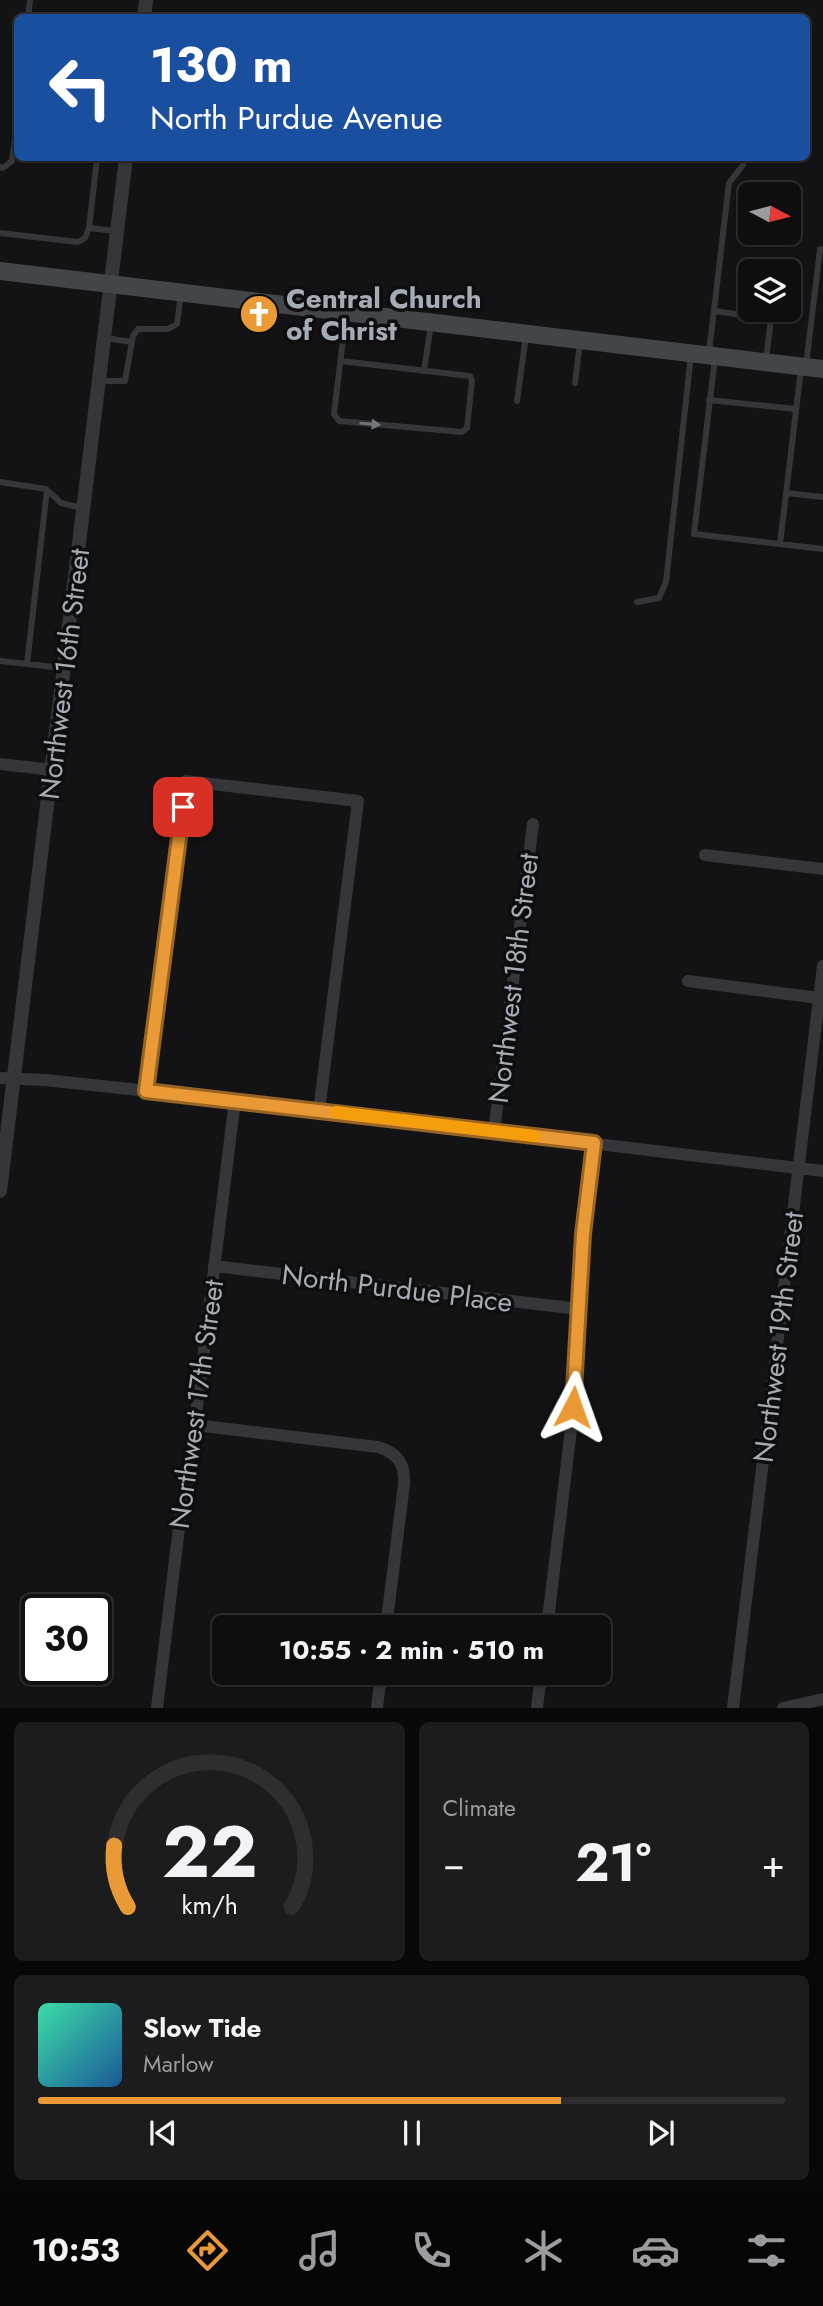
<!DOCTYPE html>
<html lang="en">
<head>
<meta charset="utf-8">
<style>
	body { margin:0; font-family:Jost,sans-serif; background:#1c1c1e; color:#f1f3f6; height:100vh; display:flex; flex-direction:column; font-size:26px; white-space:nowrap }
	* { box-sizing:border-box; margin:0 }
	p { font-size:23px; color:#9b9c9f }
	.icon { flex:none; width:38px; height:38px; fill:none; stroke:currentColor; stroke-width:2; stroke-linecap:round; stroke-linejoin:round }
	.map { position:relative; height:1708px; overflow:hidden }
	.sheet { display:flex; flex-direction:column; gap:14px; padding:14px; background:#080809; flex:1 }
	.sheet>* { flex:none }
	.banner { position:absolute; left:14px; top:14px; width:796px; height:147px; border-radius:10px; box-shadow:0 2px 5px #0004,0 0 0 2px #2e2e30; background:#1a4fa0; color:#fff; overflow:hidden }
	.needle { width:46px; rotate:97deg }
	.fabs { position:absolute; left:738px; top:182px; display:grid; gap:14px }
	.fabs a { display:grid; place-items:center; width:63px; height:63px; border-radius:10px; background:#0e0e10; box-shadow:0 2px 5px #0004,0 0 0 2px #2e2e30; font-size:35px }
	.speed { position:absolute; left:21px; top:1594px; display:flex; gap:14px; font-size:35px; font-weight:700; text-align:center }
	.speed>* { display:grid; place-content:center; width:91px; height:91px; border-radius:50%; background:#0e0e10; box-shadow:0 2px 5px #0004,0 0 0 2px #2e2e30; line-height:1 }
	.speed .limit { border:4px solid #111; border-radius:10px; background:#fff; color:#111 }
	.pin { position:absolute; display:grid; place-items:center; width:60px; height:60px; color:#fff; margin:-30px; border-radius:14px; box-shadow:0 4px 10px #0006 }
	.me { position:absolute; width:77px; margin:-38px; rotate:4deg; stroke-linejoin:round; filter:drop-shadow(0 0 5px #0008) }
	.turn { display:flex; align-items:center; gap:24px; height:147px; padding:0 21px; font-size:32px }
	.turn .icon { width:91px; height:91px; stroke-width:2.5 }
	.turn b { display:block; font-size:49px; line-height:60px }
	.big { font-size:52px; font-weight:700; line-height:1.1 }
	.sheet .card { flex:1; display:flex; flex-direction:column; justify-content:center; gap:10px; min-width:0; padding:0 24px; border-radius:10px; background:#1c1c1e }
	.sheet .dial { align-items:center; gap:0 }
	.dial svg { height:182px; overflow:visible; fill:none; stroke:#2e2e30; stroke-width:7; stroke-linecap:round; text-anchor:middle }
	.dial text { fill:#f1f3f6; stroke:none }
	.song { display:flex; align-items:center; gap:21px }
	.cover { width:84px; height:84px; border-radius:10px; background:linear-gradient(135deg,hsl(160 70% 55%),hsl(210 70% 35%)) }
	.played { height:7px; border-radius:4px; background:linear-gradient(90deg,#e99a36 70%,#2e2e30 70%) }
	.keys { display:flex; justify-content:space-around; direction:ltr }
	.heat { display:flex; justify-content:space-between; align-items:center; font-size:38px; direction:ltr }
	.sheet .tiles { flex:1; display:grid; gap:14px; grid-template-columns:1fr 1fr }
	.card:last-child { grid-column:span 2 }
	.trip { position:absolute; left:212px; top:1615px; width:399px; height:70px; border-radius:10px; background:#0e0e10; box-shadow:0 2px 5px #0004,0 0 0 2px #2e2e30; font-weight:700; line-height:70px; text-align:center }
	.dock { display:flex; height:112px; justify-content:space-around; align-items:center; background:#060606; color:#9b9c9f }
	.dock .icon { width:49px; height:49px }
	.dock .selected { color:#e99a36 }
	.dock b { font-size:32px; color:#f1f3f6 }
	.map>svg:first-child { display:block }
</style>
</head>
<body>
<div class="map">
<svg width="823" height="1708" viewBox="0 0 823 1708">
	<rect width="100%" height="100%" fill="#131315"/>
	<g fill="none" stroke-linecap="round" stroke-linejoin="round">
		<path stroke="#34363a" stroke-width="6" d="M28,18L30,0
			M0,167L3,168L12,161L18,115
			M89,228L97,158
			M0,233L78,242L85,238L89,228L116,231
			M714,311L771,319L766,360
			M105,338L132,342
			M709,352L729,183L743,165L745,158
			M715,358L694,534L823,549
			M341,361L470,376L472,381L467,428L462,432L339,421L334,414L346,314
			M806,366L820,249L823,250
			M424,371L431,324
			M99,381H125L133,336L138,329H168L177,324L181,294
			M575,383L580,342
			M709,400L796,409
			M517,401L526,335
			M0,482L46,489L61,503L82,508
			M786,493L823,497
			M780,544L801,369
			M637,602L659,598L666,582L691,355
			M0,661L63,668
			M27,664L47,490"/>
		<path stroke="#34363a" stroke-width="12" d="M0,764L53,770
			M705,855L823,869
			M688,981L819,998
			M0,1078L45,1080L196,1096L823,1171
			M146,1091L186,781L358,801L319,1111
			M494,1131L533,824
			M214,1266L579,1309
			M195,1425L378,1447C398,1453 405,1464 404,1484L386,1628
			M547,1628L572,1421L584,1234L594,1143
			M157,1708L181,1511L185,1504L235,1100
			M377,1708L381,1673
			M537,1708L541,1673
			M733,1708L823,966
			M783,1708L823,1699"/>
		<path stroke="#34363a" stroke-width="14" d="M144,18L146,0
			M0,1191L126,158"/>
		<path stroke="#424549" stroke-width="18" d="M0,271L823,369"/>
	</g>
	<defs><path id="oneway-solid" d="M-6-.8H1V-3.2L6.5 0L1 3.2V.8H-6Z" transform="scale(1.75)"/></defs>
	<use fill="#72777e" href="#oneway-solid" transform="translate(370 424) rotate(5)"/>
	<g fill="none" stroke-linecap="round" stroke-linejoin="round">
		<g stroke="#976423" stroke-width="18">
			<path id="route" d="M183,807L146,1091L594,1143L583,1234L573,1407"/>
		</g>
		<use href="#route" stroke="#e99a36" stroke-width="12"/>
		<path stroke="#f59e0b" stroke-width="12" d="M336,1112L535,1136"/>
	</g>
	<defs>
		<g id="church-disc" transform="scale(2.0125)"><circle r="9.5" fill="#e99a36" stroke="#0e0e10"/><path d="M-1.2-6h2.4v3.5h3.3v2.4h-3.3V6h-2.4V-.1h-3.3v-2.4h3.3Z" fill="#fff"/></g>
	</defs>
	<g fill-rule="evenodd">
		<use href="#church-disc" x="259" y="314"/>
	</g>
	<g text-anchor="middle" stroke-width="7" stroke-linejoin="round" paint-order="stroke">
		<g font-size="28" font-weight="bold" fill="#a5acb5" stroke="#0e0e10" text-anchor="start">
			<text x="286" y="308">Central Church<tspan x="286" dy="32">of Christ</tspan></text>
		</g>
		<g font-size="28" fill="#a5acb5" stroke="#0e0e10">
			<text transform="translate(64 674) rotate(-83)" y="10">Northwest 16th Street</text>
			<text transform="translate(513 978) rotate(-83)" y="10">Northwest 18th Street</text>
			<text transform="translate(397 1288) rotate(7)" y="10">North Purdue Place</text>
			<text transform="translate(778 1337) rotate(-83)" y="10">Northwest 19th Street</text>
			<text transform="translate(196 1404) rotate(-82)" y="10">Northwest 17th Street</text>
		</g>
	</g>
</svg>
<div class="fabs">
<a><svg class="needle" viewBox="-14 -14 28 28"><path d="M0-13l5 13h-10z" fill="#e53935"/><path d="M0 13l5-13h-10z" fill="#9b9c9f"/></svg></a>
<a><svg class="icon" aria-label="layers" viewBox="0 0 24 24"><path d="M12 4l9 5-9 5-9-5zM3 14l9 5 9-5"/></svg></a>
</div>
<div class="speed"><div class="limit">30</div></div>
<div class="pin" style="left:183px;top:807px;background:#d93025"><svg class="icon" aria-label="arrive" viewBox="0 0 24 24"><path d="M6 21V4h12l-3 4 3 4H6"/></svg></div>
<svg class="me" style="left:573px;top:1407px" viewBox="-20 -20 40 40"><path d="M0-17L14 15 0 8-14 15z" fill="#e99a36" stroke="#fff" stroke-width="4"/></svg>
<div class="trip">10:55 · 2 min · 510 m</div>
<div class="banner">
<div class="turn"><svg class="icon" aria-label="left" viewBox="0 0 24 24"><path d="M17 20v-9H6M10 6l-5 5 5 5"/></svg><div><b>130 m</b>North Purdue Avenue</div></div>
</div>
</div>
<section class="sheet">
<div class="tiles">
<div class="card dial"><svg viewBox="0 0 100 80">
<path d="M14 69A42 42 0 1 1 86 69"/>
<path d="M14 69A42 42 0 0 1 8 42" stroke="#e99a36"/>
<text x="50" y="56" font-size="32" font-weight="700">22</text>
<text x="50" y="72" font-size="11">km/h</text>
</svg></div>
<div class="card"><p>Climate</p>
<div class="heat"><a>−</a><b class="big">21°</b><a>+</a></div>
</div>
<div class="card">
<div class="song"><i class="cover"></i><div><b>Slow Tide</b><p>Marlow</p></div></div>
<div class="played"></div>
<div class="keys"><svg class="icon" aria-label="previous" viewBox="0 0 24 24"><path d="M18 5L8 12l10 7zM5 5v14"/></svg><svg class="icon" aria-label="pause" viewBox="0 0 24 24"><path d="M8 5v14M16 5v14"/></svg><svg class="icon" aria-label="next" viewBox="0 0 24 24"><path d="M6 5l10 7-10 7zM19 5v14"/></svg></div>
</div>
</div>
</section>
<nav class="dock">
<b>10:53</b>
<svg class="icon selected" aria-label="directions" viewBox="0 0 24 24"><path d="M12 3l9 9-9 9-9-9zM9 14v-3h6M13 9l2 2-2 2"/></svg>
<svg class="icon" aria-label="music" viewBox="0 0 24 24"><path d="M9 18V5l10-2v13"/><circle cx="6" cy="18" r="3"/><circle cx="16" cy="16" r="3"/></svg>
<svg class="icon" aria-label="phone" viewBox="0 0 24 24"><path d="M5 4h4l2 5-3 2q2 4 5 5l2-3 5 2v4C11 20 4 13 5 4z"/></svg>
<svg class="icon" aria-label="climate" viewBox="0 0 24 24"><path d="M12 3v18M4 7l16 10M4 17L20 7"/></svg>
<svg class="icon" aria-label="car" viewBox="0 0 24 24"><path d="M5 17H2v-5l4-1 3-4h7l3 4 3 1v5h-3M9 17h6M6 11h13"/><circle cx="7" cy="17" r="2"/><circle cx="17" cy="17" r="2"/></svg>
<svg class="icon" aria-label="filters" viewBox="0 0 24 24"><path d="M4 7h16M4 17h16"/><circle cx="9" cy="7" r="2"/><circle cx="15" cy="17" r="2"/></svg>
</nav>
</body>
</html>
